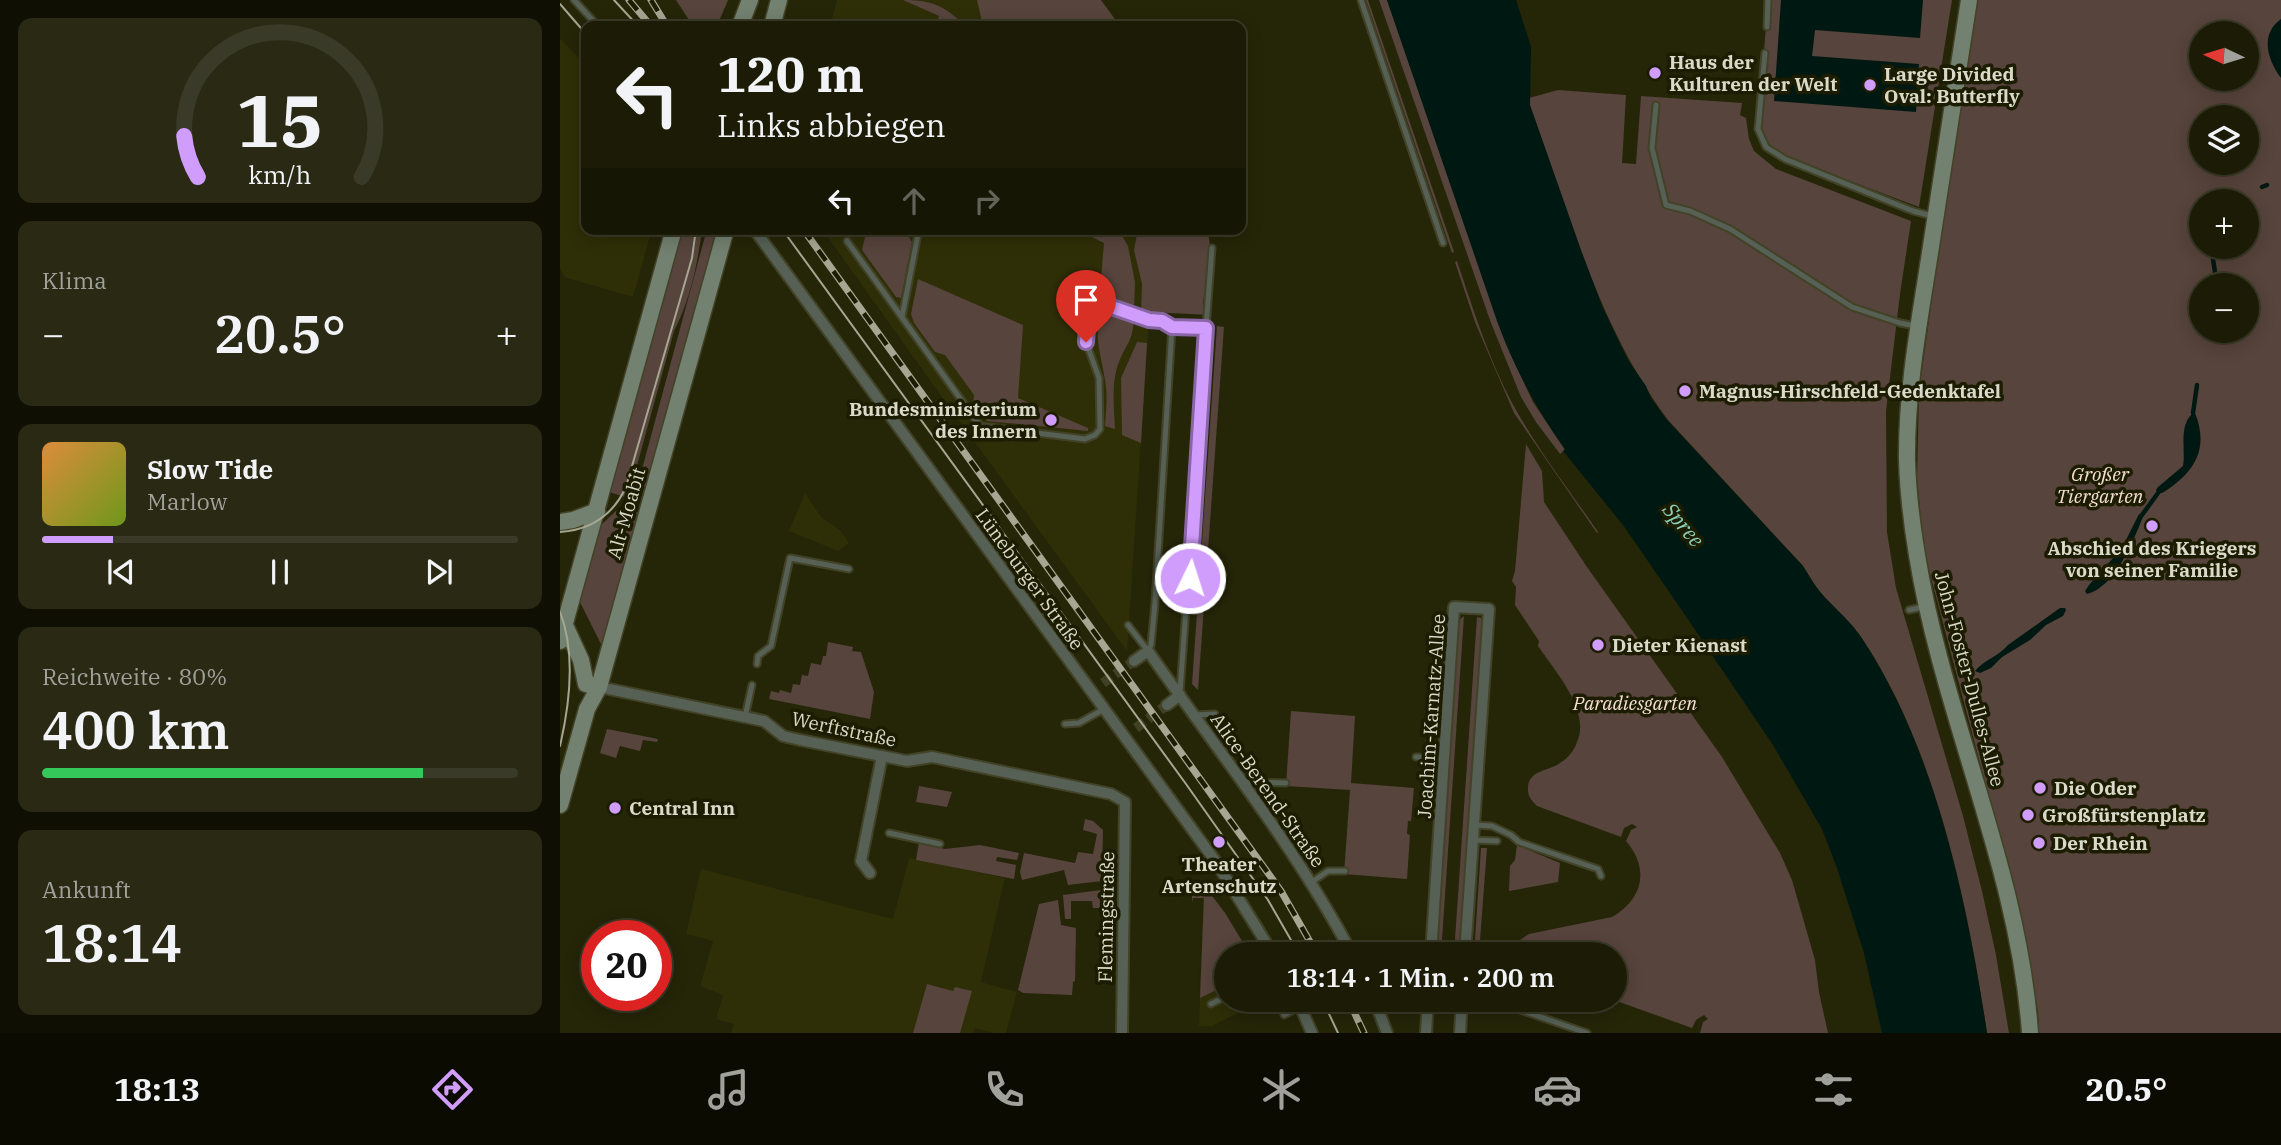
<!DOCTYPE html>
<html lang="de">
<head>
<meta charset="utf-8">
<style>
	body { margin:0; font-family:"IBM Plex Serif",serif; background:#292914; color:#f1f3f6; height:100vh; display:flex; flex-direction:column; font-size:26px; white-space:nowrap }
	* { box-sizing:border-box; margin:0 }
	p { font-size:23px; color:#a0a19b }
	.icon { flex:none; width:38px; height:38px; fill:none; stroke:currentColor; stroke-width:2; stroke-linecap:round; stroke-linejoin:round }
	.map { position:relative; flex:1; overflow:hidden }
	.drawer { display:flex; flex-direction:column; gap:18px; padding:18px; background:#0f0f03; width:560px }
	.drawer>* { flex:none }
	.top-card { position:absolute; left:21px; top:21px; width:665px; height:214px; border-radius:14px; box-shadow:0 4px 18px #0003,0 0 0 2px #3a3a28; background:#1c1c06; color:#f1f3f6; overflow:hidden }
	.needle { width:46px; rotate:274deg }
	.tools { position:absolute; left:1629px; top:21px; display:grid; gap:14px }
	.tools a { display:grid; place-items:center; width:70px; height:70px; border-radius:50%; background:#1c1c06; box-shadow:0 4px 18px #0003,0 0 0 2px #3a3a28; font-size:35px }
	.speed { position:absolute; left:21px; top:920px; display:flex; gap:14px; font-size:35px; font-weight:700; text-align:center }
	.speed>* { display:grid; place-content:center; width:91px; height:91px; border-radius:50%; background:#1c1c06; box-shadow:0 4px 18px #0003,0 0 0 2px #3a3a28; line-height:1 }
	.speed .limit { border:10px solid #d22; background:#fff; color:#111 }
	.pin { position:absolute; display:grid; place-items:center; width:60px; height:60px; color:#fff; margin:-72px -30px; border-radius:50% 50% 50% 0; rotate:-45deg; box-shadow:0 0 7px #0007 }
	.pin .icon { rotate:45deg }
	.me { position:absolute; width:77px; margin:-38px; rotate:4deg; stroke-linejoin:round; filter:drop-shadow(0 0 5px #0008) }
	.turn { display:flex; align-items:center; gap:24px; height:147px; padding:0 21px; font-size:32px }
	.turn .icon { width:91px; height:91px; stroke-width:2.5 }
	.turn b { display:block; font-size:49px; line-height:60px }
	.lanes { display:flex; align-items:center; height:66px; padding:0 21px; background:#0003; justify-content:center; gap:35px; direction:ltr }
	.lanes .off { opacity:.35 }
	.big { font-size:52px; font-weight:600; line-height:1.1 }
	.drawer .card { flex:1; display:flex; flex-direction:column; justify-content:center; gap:10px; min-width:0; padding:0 24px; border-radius:14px; background:#292914 }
	.drawer .dial { align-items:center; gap:0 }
	.dial svg { height:182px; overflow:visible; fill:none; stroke:#3a3a28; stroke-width:7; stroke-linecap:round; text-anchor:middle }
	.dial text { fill:#f1f3f6; stroke:none }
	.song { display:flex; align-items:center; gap:21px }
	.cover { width:84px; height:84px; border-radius:10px; background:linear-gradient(135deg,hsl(30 70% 55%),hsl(80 70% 35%)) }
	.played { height:7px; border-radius:4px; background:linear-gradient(90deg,#d19dfd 15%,#3a3a28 15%) }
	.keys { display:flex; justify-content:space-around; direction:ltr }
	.heat { display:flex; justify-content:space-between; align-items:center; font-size:38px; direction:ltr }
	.charge { height:10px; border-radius:5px; background:linear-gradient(90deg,#34c759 80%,#3a3a28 0) }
	.trip { position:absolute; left:654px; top:942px; width:413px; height:70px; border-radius:35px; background:#1c1c06; box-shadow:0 4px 18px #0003,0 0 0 2px #3a3a28; font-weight:600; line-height:70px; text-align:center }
	.tab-bar { display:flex; height:112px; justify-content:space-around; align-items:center; background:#0b0b02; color:#a0a19b }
	.tab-bar .icon { width:49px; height:49px }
	.tab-bar .on { color:#d19dfd }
	.tab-bar b { font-size:32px; color:#f1f3f6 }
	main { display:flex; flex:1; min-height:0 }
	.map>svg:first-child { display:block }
</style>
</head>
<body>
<main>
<section class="drawer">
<div class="card dial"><svg viewBox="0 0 100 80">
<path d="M14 69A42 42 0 1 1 86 69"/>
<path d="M14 69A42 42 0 0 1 8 51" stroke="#d19dfd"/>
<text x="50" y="56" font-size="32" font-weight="700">15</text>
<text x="50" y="72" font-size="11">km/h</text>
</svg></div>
<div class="card"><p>Klima</p>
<div class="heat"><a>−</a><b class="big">20.5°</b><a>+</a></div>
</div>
<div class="card">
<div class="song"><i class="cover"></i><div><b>Slow Tide</b><p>Marlow</p></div></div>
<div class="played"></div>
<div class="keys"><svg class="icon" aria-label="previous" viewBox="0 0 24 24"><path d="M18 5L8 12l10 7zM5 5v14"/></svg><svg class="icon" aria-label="pause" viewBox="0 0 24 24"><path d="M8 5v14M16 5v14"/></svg><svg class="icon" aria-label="next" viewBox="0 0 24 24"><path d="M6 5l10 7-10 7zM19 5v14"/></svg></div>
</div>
<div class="card"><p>Reichweite · 80%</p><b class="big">400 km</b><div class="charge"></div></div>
<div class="card"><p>Ankunft</p><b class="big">18:14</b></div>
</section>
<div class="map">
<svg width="1721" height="1033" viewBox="0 0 1721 1033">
	<rect width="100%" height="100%" fill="#252508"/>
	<path fill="#2e2e07" d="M277,0H441L464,26H270Z
		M0,39L26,65V229H92L73,297L4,277L0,268Z
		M262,229H595L567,651L382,397Z
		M245,493L261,517L281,531L289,543L278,551L229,531Z
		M349,858L445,878L421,982L457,992L446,1033H434L415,1028L413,1033H171L174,1024L156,1019L163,995L140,986L153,941L126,934L141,869L333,919Z
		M644,885L665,913L690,954H667V999H714L718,1008L711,1002L702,1001L652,1026H639Z"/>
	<path fill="#57443c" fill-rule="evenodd" d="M116,0H168L157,26H133Z
		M343,0C373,0 384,6 406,26H376L379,16Z
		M417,0H541L560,26H423Z
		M806,0H808L888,234L894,252L892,253Z
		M819,0H827L946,344L973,402L1005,450L1000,454L976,422L961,397L931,323Z
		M1208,0H1392L1359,207L1221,155L1209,146L1198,129Z
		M1418,0H1721V1033H1479L1478,1011L1454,892L1364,551L1357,479L1359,392L1376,269ZM1642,33H1687V79H1642ZM1642,117H1687V163H1642ZM1642,201H1687V247H1642ZM1642,285H1687V331H1642Z
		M998,90L1066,95L1062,163L1076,164L1081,96L1182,103L1180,115L1186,118L1189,139L1194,151L1216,169L1351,221L1340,294L1326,411L1327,532L1336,588L1403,816L1422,891L1436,955L1449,1033H1427C1408,905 1376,749 1303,640C1291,622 1275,609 1261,593C1254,585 1249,575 1243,566L1108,420C1039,328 1009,213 970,106L969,98Z
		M122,229H142C138,262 130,301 114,331L68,498L49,492Z
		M147,229H150L157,236L84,502L77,500L75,495Z
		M307,229C323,229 344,226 352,242L341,298L336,297L302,250Z
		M516,229H558L568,246L575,282L574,309L549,297L540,290L544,243Z
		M578,229H646C656,247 643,288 643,309L650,312V315L590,312L589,314L581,312L582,284L574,250Z
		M897,261C911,303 925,347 944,387C969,439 1006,485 1038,532L1037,533L954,413L915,322L895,262Z
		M358,279L463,325L458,398L528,428V431L427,421L413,403L414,395L385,355L375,352L354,323L351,314Z
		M549,312L574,320C572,343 567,342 559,362C551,382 554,408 555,429L545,426C546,411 548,396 545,380C541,355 536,345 538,318Z
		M657,326L664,327L638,690L632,684Z
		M577,342L587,343L581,443L562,435L561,378Z
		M966,444L982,471L984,502L1027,567L1162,757L1220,853L1232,880L1255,960L1259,992L1268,1033H1140L1143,1022L1148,1019L1144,1015L1136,1020L1132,1028L1051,999H1055V954H957L960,940L969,934L1052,917C1083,899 1090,869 1066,841L1071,830L1077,827L1072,824L1064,828L1061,837L977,806C972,801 967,796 968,787C969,770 989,771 1000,763C1008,758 1014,751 1017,742C1031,711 995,671 978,646L979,641L955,605L956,587L952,581L955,571Z
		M60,507L81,513L43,648L19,600L39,527Z
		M904,616L881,954H875L898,621Z
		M917,617L921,618L922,623L899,954H894Z
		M268,642L293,647L292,651L301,652L314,692L310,719L209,699L211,691L219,693L220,690L231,693L233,684L240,685L242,675L248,676L251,663L261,665L263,656H266Z
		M731,711L795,716L791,783L854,788L851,821H848L847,834L850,835L847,879L784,874L790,790L726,786Z
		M47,729L98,739L97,742L83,740L80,751L60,746L56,758L40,753Z
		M359,786L392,792L387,807L356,802Z
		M525,819L533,821L543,830L542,881L508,885L504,870L462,880L460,872L464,853L515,863L518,852L533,854L537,834L523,830Z
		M359,842L385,849L420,845L459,853L457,860L437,857L436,861L456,865L454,879L356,860Z
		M957,845L1000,863L998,882L949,891L950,866L955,860Z
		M921,848H927L919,954H914Z
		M644,885L665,913L690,954H667V985L640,998L644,898H633L632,902V894Z
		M541,890V908H533L532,901H511V919H505L503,895Z
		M498,900L501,925L516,928L515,981L513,982L512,995L463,993L458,990L479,904Z
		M367,984L393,991L395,987L412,991L400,1033H353Z"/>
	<path fill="#001812" d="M827,0H956L971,47L970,105L1021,250L1042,306L1068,360L1086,386L1091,398L1107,420L1243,566C1249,575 1254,585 1261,593C1275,609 1292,622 1303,640C1376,752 1407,902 1427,1033H1322L1304,953L1277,868L1262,829L1213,745L1121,609L1063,525L1003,451L1005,449C976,409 954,367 937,321Z
		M1221,0H1363L1360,38L1255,30L1252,56L1359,64L1356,112L1214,101Z
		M1721,19V78C1708,60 1699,35 1721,19Z
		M1633,413H1635C1650,450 1633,474 1602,493H1598L1596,490L1598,487L1623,466C1626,449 1618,426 1633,413Z
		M1579,514L1583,517C1573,541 1555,587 1527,594L1525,591L1529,585L1562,548Z
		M1500,608H1505L1506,610L1503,616L1486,625L1470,640L1442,657L1431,668L1420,673L1415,671C1424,660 1439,656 1448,645Z"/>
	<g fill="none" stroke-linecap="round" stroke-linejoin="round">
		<path stroke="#001812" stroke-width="4.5" d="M1702,187L1707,185
			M1653,259L1657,285
			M1633,413L1637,385
			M1582,515L1598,493"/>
		<path stroke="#404025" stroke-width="10" stroke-dasharray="10 5" stroke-linecap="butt" d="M543,683L574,661
			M576,728L607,705"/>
		<g stroke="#424227" stroke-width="9">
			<path id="lane" d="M14,0L38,26
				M801,0L883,243
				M1207,27L1208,0
				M1205,53L1198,129L1206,147L1225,159L1353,211L1372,216
				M1096,105L1092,148L1106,205L1130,211L1170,229L1292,307L1340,323L1356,326
				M287,241L420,426L525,439L535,435L540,429L539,378L526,342L529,299L589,320L602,321L612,327
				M342,317L359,229
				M646,328L652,248
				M1349,610L1363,607
				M568,625L588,651
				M588,651L591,645L595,603L612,327L646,328L620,692
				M197,664L198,656L211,646L230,558L289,569
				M634,715L655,714
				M185,717L192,685
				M505,724L519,723L544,709
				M856,757L884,759
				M684,782L726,783
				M915,825L932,826L951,835L959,842L1038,869L1041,876
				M329,833L380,844
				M913,840L937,841
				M752,882L768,871H785
				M904,999L943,1004L1027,1033
				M651,1004L667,996
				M724,1015L741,1006"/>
		</g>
		<g stroke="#424227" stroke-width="14">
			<path id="street" d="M194,229L656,862L713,954
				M574,661L588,651C658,751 735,846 792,954
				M39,687L204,721L223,736L240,740L347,761L372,757L551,794L565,802L562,1033
				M607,705L620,695
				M310,873L301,861L322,756
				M871,954L894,607L929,609L905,954
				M737,999L752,1033
				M814,999L827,1033
				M866,1033L868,999
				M900,1033L902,999"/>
		</g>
		<g stroke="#424227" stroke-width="19">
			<path id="secondary" d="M1409,0C1397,80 1384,160 1372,240C1361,313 1346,387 1347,461C1348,492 1352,525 1357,555C1383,717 1459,869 1470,1033
				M180,26L190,0
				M212,26L219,0
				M0,522L13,520L37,511
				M3,621L21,660L26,684L39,687
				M0,641L114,229
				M0,805L27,709L39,687L42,676L166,229"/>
		</g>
		<use href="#lane" stroke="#566055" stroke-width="5"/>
		<use href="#street" stroke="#566055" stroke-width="10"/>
		<use href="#secondary" stroke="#738170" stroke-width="16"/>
		<path stroke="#a6a792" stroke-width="2" d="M54,0L78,26
			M0,4L26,34
			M222,229L626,784L708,900L739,954
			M0,532C30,530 53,515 66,487L132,258L136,229
			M0,612C16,653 10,703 0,746
			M762,999L778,1033"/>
		<g stroke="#a6a792" stroke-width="7">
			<path id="rail" d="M69,0L91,26
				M91,0L107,26
				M243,229L721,891L757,954
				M788,999L804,1033"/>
		</g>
		<use href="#rail" stroke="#1c1c01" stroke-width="4.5" stroke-dasharray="13" stroke-linecap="butt"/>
	</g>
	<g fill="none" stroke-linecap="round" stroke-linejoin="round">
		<g stroke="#8866a4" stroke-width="18">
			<path id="route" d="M526,342L529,299L589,320L602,321L612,327L646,328L630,578"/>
		</g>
		<use href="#route" stroke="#d19dfd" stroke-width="12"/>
	</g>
	<g fill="#d19dfd" stroke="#1c1c01" stroke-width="2.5">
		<circle cx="1095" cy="73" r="7"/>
		<circle cx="1310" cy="85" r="7"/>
		<circle cx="1125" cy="391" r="7"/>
		<circle cx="491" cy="420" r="7"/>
		<circle cx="1592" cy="526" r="7"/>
		<circle cx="1038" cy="645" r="7"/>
		<circle cx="1480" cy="788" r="7"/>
		<circle cx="55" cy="808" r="7"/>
		<circle cx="1468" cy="815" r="7"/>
		<circle cx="659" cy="842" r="7"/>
		<circle cx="1479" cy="843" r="7"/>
	</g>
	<g text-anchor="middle" stroke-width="7" stroke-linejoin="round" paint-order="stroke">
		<g font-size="19" font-weight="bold" fill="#d9dac9" stroke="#1c1c01" text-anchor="start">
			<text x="1109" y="69">Haus der<tspan x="1109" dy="22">Kulturen der Welt</tspan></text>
			<text x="1324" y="81">Large Divided<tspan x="1324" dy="22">Oval: Butterfly</tspan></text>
			<text x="1139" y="398">Magnus-Hirschfeld-Gedenktafel</text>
			<text x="477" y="416" text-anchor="end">Bundesministerium<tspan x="477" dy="22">des Innern</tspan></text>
			<text x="1592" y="555" text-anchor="middle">Abschied des Kriegers<tspan x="1592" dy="22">von seiner Familie</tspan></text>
			<text x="1052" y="652">Dieter Kienast</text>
			<text x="1494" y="795">Die Oder</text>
			<text x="69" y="815">Central Inn</text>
			<text x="1482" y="822">Großfürstenplatz</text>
			<text x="1493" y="850">Der Rhein</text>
			<text x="659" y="871" text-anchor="middle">Theater<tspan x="659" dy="22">Artenschutz</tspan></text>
		</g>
		<g font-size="19" font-style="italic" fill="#f7dfd4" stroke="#1c1c01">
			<text x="1540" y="481">Großer<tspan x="1540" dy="22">Tiergarten</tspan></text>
			<text x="1075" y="710">Paradiesgarten</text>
		</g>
		<g font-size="19" fill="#d9dac9" stroke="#1c1c01">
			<text transform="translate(66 513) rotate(-74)" y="7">Alt-Moabit</text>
			<text transform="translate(470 579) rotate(54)" y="7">Lüneburger Straße</text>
			<text transform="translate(1410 679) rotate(75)" y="7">John-Foster-Dulles-Allee</text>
			<text transform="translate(871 716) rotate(-86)" y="7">Joachim-Karnatz-Allee</text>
			<text transform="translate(284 729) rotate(12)" y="7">Werftstraße</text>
			<text transform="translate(708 790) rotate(55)" y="7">Alice-Berend-Straße</text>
			<text transform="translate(546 917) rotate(-89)" y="7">Flemingstraße</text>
		</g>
		<g font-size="21" font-style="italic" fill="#8bcfba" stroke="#1c1c01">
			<text transform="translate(1123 525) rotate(50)" y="7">Spree</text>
		</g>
	</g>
</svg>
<div class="tools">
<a><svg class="needle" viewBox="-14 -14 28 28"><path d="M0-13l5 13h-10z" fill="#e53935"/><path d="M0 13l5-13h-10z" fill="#a0a19b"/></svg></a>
<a><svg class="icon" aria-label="layers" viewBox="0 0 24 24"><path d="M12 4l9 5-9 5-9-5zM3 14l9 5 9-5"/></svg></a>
<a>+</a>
<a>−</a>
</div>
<div class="speed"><div class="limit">20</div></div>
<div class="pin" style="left:526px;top:342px;background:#d93025"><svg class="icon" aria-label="arrive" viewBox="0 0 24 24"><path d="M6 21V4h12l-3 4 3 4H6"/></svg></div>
<svg class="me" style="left:630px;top:578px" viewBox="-20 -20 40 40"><circle r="17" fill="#d19dfd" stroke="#fff" stroke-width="3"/><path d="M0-11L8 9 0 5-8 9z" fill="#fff"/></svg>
<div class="trip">18:14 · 1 Min. · 200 m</div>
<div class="top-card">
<div class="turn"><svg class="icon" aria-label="left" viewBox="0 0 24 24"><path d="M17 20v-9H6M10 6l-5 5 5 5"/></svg><div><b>120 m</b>Links abbiegen</div></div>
<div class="lanes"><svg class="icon" aria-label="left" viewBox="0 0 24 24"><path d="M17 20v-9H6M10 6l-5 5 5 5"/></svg><svg class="icon off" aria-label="ahead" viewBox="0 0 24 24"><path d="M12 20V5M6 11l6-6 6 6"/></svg><svg class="icon off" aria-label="right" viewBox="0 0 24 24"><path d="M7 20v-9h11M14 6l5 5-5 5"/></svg></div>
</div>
</div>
</main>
<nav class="tab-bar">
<b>18:13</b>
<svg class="icon on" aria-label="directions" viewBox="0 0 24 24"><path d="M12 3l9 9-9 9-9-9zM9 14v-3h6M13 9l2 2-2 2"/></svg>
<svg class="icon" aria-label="music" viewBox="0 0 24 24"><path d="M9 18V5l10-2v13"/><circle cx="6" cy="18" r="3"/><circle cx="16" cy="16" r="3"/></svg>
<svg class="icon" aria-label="phone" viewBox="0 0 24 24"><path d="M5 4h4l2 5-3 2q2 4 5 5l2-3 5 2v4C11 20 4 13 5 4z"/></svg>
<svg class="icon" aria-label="climate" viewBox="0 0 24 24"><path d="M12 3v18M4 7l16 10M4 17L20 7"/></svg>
<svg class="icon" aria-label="car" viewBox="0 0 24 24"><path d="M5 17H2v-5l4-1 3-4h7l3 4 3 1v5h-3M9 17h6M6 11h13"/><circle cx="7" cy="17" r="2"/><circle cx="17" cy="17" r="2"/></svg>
<svg class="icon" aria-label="filters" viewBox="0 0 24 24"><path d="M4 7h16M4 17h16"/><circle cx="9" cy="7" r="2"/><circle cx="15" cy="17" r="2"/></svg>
<b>20.5°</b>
</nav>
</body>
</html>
